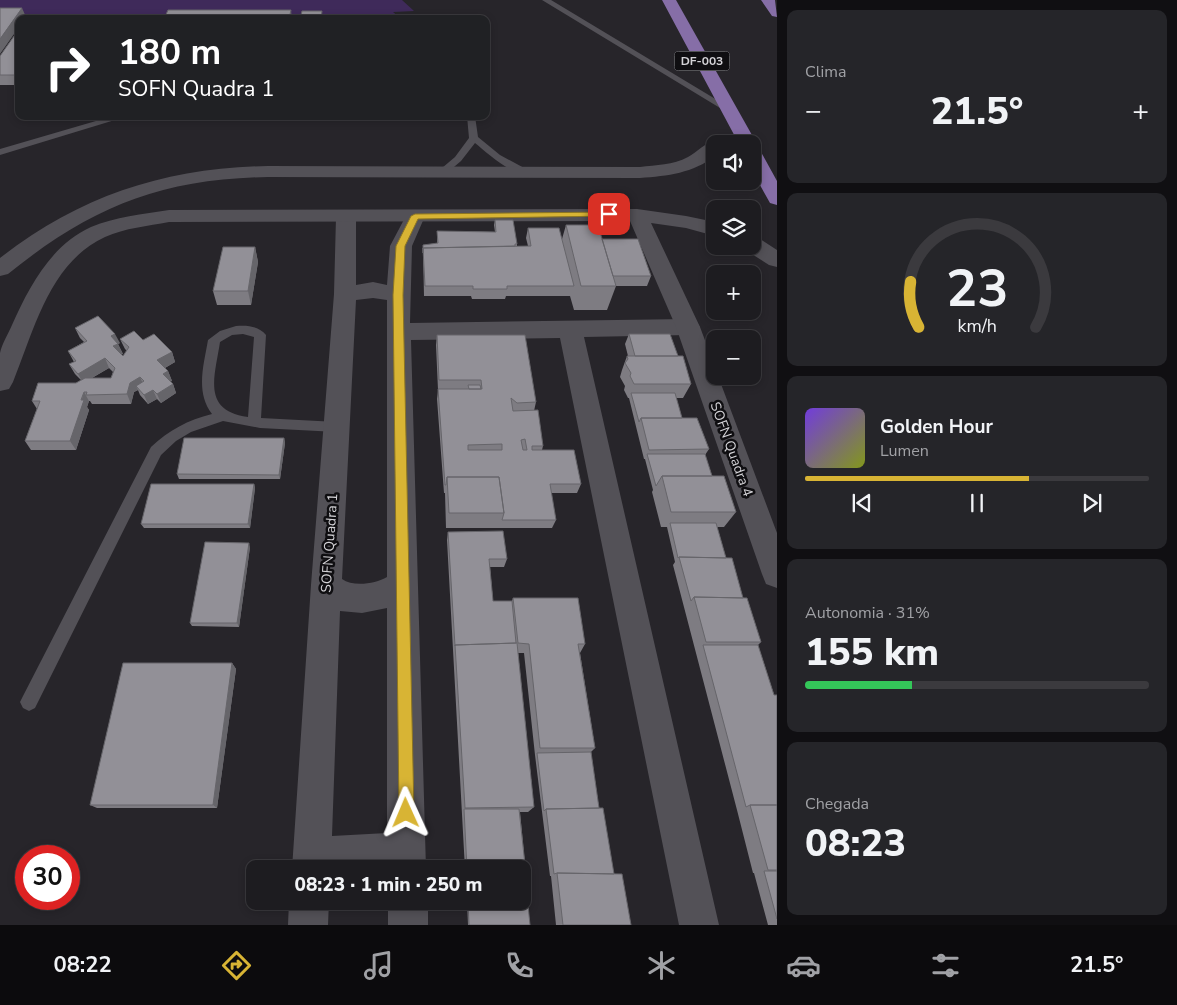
<!DOCTYPE html>
<html lang="pt">
<head>
<meta charset="utf-8">
<style>
	body { margin:0; font-family:"Nunito Sans",sans-serif; background:#252529; color:#f1f3f6; height:100vh; display:flex; flex-direction:column; font-size:19px; white-space:nowrap }
	* { box-sizing:border-box; margin:0 }
	p { font-size:16px; color:#a0a1a5 }
	.icon { flex:none; width:28px; height:28px; fill:none; stroke:currentColor; stroke-width:2; stroke-linecap:round; stroke-linejoin:round }
	.map { position:relative; flex:1; overflow:hidden }
	.details { display:flex; flex-direction:column; gap:10px; padding:10px; background:#100f12; width:400px }
	.details>* { flex:none }
	.hud { position:absolute; left:15px; top:15px; width:475px; height:105px; border-radius:10px; box-shadow:0 2px 8px #0003,0 0 0 1px #3b3a3e; background:#202124; color:#fff; overflow:hidden }
	.buttons { position:absolute; left:706px; top:135px; display:grid; gap:10px }
	.buttons a { display:grid; place-items:center; width:55px; height:55px; border-radius:10px; background:#1d1c20; box-shadow:0 2px 8px #0003,0 0 0 1px #3b3a3e; font-size:25px }
	.speed { position:absolute; left:15px; top:845px; display:flex; gap:10px; font-size:25px; font-weight:700; text-align:center }
	.speed>* { display:grid; place-content:center; width:65px; height:65px; border-radius:50%; background:#1d1c20; box-shadow:0 2px 8px #0003,0 0 0 1px #3b3a3e; line-height:1 }
	.speed .limit { border:8px solid #d22; background:#fff; color:#111 }
	.pin { position:absolute; display:grid; place-items:center; width:42px; height:42px; color:#fff; margin:-21px; border-radius:10px; box-shadow:0 2px 8px #0006 }
	.me { position:absolute; width:55px; margin:-28px; rotate:359deg; stroke-linejoin:round; filter:drop-shadow(0 0 4px #0008) }
	.turn { display:flex; align-items:center; gap:18px; height:105px; padding:0 20px; font-size:22px }
	.turn .icon { width:65px; height:65px; stroke-width:2.5 }
	.turn b { display:block; font-size:35px; line-height:42px }
	.big { font-size:38px; font-weight:800; line-height:1.1 }
	.details .tile { flex:1; display:flex; flex-direction:column; justify-content:center; gap:8px; min-width:0; padding:0 18px; border-radius:10px; background:#252529 }
	.details .dial { align-items:center; gap:0 }
	.dial svg { height:130px; overflow:visible; fill:none; stroke:#3b3a3e; stroke-width:7; stroke-linecap:round; text-anchor:middle }
	.dial text { fill:#f1f3f6; stroke:none }
	.song { display:flex; align-items:center; gap:15px }
	.cover { width:60px; height:60px; border-radius:8px; background:linear-gradient(135deg,hsl(260 70% 55%),hsl(70 70% 35%)) }
	.played { height:5px; border-radius:2px; background:linear-gradient(90deg,#d8b434 65%,#3b3a3e 65%) }
	.keys { display:flex; justify-content:space-around; direction:ltr }
	.heat { display:flex; justify-content:space-between; align-items:center; font-size:28px; direction:ltr }
	.charge { height:8px; border-radius:4px; background:linear-gradient(90deg,#34c759 31%,#3b3a3e 0) }
	.trip { position:absolute; left:246px; top:860px; width:285px; height:50px; border-radius:10px; background:#1d1c20; box-shadow:0 2px 8px #0003,0 0 0 1px #3b3a3e; font-weight:800; line-height:50px; text-align:center }
	.tabs { display:flex; height:80px; justify-content:space-around; align-items:center; background:#0c0b0d; color:#a0a1a5 }
	.tabs .icon { width:35px; height:35px }
	.tabs .on { color:#d8b434 }
	.tabs b { font-size:22px; color:#f1f3f6 }
	main { display:flex; flex:1; min-height:0 }
	.map>svg:first-child { display:block }
</style>
</head>
<body>
<main>
<div class="map">
<svg width="777" height="925" viewBox="0 0 777 925">
	<rect width="100%" height="100%" fill="#27252a"/>
	<path fill="#3f2a5a" d="M0,0H402L414,11L393,12L400,18H0Z"/>
	<g fill="none" stroke-linecap="round" stroke-linejoin="round">
		<path fill="#535157" fill-rule="evenodd" d="M542,0H551L732,109L725,111Z
			M113,116H128L0,155V149Z
			M467,116H475L478,137L500,155L526,169V173C512,176 486,152 475,143L461,161L448,172H442V168L455,157L469,138Z
			M236,326C247,325 259,326 266,335L261,418L337,422L342,423L344,427L342,431L337,432L260,428L223,421L191,432L176,441L161,455L35,708L29,711L23,708L20,702L23,696L151,447C169,430 188,420 212,414C195,392 204,364 208,340L220,331ZM243,334L254,337L248,417C201,411 215,376 220,342L232,335Z"/>
		<path fill="#535157" fill-rule="evenodd" d="M415,210L422,212L425,216L412,246L410,323L688,319L696,321L700,327L696,333L688,335L584,337L719,925H679L560,338L411,340L426,869H292L311,585L334,294L336,217L339,213L346,211L353,213L356,217V285L373,282L387,285L390,246L408,212ZM373,298L387,300V577C375,584 353,587 342,579L356,300ZM387,608V833L332,836L340,611L362,613Z
			M289,901H329L328,925H288Z
			M388,901H428V925H388Z"/>
		<path fill="#535157" fill-rule="evenodd" d="M715,140L723,144H715V156C693,173 668,176 640,178L268,177C160,179 91,207 8,274L0,276V258C81,195 166,168 268,166L640,167C656,165 673,165 688,157C697,152 705,143 715,140Z
			M637,209L686,216L715,222V236L686,228L651,223L700,327L715,367V376H718L777,533V588L766,584L762,574L676,327L630,221L169,222C148,226 125,228 105,237C50,262 34,330 13,382L9,389L0,391C0,379 0,365 0,353C2,344 8,334 12,325C29,287 51,245 91,227C115,217 143,214 169,210Z
			M752,237L760,239L777,250V267L769,265L744,249L743,246H752Z"/>
		<path fill="#866ea7" fill-rule="evenodd" d="M662,0H676L757,144L755,147L761,152L777,181V205L770,203L752,171V144H739Z
			M761,0H775L777,17L772,16Z"/>
	</g>
	<path fill="#7e7c82" fill-rule="evenodd" d="M19,29V85H0V56Z
		M495,220L517,244V246H528L526,238L528,228L562,239L566,225L602,239L651,276L647,286H616L607,310H574L570,296H506L505,299H472L471,296H424L423,250L437,243V231L495,232L494,225Z
		M255,247L258,262L251,305H217L213,291Z
		M75,328L120,343L118,344L123,354H121L123,356L127,351L125,349L120,339L143,340L172,352L175,362L165,368L168,371L172,381H170L173,384L176,393L161,403L157,399L148,404L140,395L138,390L134,392L131,404H92L90,401H89L87,407L89,410L76,450H31L25,441L37,409L32,401L76,383L81,380L75,374L69,364L74,362L68,351L84,342L80,338ZM109,368L113,372L111,378H92Z
		M629,334L678,356L691,384L683,398H676L682,418L709,449L705,455L712,476L736,512L724,527H717L726,558L761,642L758,645L774,695H777V925H768L754,873H756H753L737,810L673,565L675,562L667,527H661L652,492L653,490L645,459H644L629,398H628L624,390L625,386L620,377L622,370L627,356H628L625,344Z
		M437,335L536,402L534,411L543,446L542,450L581,484L577,493H551L556,520L552,528H446L445,493H444L437,399L438,390L436,345Z
		M284,438L285,443L280,479H179L177,474Z
		M254,484L255,488L250,528H144L141,524Z
		M448,532L507,559L504,567H490L493,601H512L513,598L585,644L580,653L595,748L591,752L599,808L614,874L631,925H556L551,876H550L535,755L524,653H518L534,807L528,812H520L526,874L524,875L530,925H468L467,901H522V869H465L447,540Z
		M250,547L239,627L192,626L190,623Z
		M232,663L236,669L217,808H97L90,805Z"/>
	<path fill="#66656a" d="M22,8L26,17L24,19H19V27L0,54V39Z
		M291,10L292,19H289Z
		M255,247L258,262L251,305L248,291Z
		M115,334L120,343L118,344L123,354L118,356L113,346L111,336Z
		M172,352L175,362L161,370L157,360Z
		M105,358L109,368L83,383L78,374Z
		M168,371L172,381L167,384L163,374Z
		M140,377L144,386H136L138,390L134,392L131,404L127,394L130,383Z
		M173,384L176,393L161,403L157,394Z
		M153,390L157,399L148,404L144,395Z
		M84,392L89,401L87,407L89,410L76,450L70,441Z
		M284,438L285,443L280,479L279,475Z
		M254,484L255,488L250,528L248,524Z
		M249,543L250,547L239,627L237,623Z
		M232,663L236,669L217,808L213,805Z"/>
	<path fill="#929097" stroke="#66656a" fill-rule="evenodd" d="M0,8H22L0,39Z
		M168,10H291L289,19H164Z
		M302,11H322L321,19H300Z
		M110,16H120L119,19H109Z
		M19,29V75H0V56Z
		M495,220H513L517,244H515V246L423,248V253V245L438,243L437,231L496,232Z
		M566,225H598L616,286H581Z
		M528,228H559L574,286H507V289H473V286H425L423,248L531,246Z
		M602,239H638L651,276H613Z
		M223,247H255L248,291H213Z
		M98,316L115,334L111,336L118,344L113,346L123,356L129,347L120,339L134,331L143,340L154,334L172,352L157,360L168,371L163,374L173,384L157,394L153,390L144,395L136,386L144,381L140,377L130,383L127,394L86,395L87,392H84L81,400H84L70,441H25L40,401H32L38,383H76L85,378H111L115,368L105,358L78,374L69,364L76,361L68,351L87,341L75,328Z
		M629,334H670L678,356H635Z
		M437,335H525L536,402L517,403L511,398L513,411L538,410L543,446H532V450H574L581,484H550L556,520H502L504,513L499,477H447L446,485H445L438,389H482L481,380H439ZM525,439L527,450H523L521,440ZM502,444V450H468V445Z
		M627,356H683L691,384H634L630,376L631,373L625,363L628,359Z
		M468,385H480L481,389H469Z
		M631,393H675L682,418H641L639,422Z
		M641,418H697L709,449L649,450Z
		M184,438H284L279,475L177,474Z
		M647,454H705L712,476H662L656,486Z
		M662,476H724L736,512H671Z
		M447,477H499L504,513H449Z
		M151,484H254L248,524H141Z
		M670,523H716L726,558L679,557L678,558Z
		M503,531L507,559H489L493,601H512L516,643L455,645V646L448,532Z
		M205,542L249,543L237,623H190Z
		M679,557L732,558L743,598L694,597L691,601Z
		M694,597L747,598L761,642H706Z
		M513,598H578L585,644H578L595,748H540L529,644L518,643Z
		M517,643L534,807L465,808L455,645Z
		M703,645H758L774,695H777V805H750L746,807Z
		M123,663H232L213,805H90Z
		M591,752L599,808L546,809L544,811L537,753Z
		M750,805H777V870H768Z
		M603,808L614,874L557,873L554,874L546,809Z
		M464,809H519L526,874H522V869H467Z
		M764,871H777V919Z
		M557,873L622,874L631,925H563Z
		M522,875H525L530,925H469L468,901H522Z"/>
	<path fill="#d8b434" stroke="#8c7522" d="M609,212L613,214L612,216L418,219L405,246L403,295L414,813L412,818L406,820L401,818L399,813L393,295L396,246L411,216L415,214Z"/>
	<g text-anchor="middle" stroke-width="5" stroke-linejoin="round" paint-order="stroke">
		<rect fill="#0f0e11" stroke="#99989c" stroke-width="1" x="674.5" y="51.5" width="55" height="19" rx="4"/>
		<g font-size="12" font-weight="bold" fill="#d4d3d7">
			<text x="702" y="65">DF-003</text>
		</g>
		<g font-size="14" fill="#d4d3d7" stroke="#0f0e11">
			<text transform="translate(732 449) rotate(70)" y="5">SOFN Quadra 4</text>
			<text transform="translate(329 543) rotate(-86)" y="5">SOFN Quadra 1</text>
		</g>
	</g>
</svg>
<div class="buttons">
<a><svg class="icon" aria-label="sound" viewBox="0 0 24 24"><path d="M4 9h4l5-4v14l-5-4H4zM17 9q2 3 0 6"/></svg></a>
<a><svg class="icon" aria-label="layers" viewBox="0 0 24 24"><path d="M12 4l9 5-9 5-9-5zM3 14l9 5 9-5"/></svg></a>
<a>+</a>
<a>−</a>
</div>
<div class="speed"><div class="limit">30</div></div>
<div class="pin" style="left:609px;top:214px;background:#d93025"><svg class="icon" aria-label="arrive" viewBox="0 0 24 24"><path d="M6 21V4h12l-3 4 3 4H6"/></svg></div>
<svg class="me" style="left:406px;top:813px" viewBox="-20 -20 40 40"><path d="M0-17L14 15 0 8-14 15z" fill="#d8b434" stroke="#fff" stroke-width="4"/></svg>
<div class="trip">08:23 · 1 min · 250 m</div>
<div class="hud">
<div class="turn"><svg class="icon" aria-label="right" viewBox="0 0 24 24"><path d="M7 20v-9h11M14 6l5 5-5 5"/></svg><div><b>180 m</b>SOFN Quadra 1</div></div>
</div>
</div>
<section class="details">
<div class="tile"><p>Clima</p>
<div class="heat"><a>−</a><b class="big">21.5°</b><a>+</a></div>
</div>
<div class="tile dial"><svg viewBox="0 0 100 80">
<path d="M14 69A42 42 0 1 1 86 69"/>
<path d="M14 69A42 42 0 0 1 9 41" stroke="#d8b434"/>
<text x="50" y="56" font-size="32" font-weight="700">23</text>
<text x="50" y="72" font-size="11">km/h</text>
</svg></div>
<div class="tile">
<div class="song"><i class="cover"></i><div><b>Golden Hour</b><p>Lumen</p></div></div>
<div class="played"></div>
<div class="keys"><svg class="icon" aria-label="previous" viewBox="0 0 24 24"><path d="M18 5L8 12l10 7zM5 5v14"/></svg><svg class="icon" aria-label="pause" viewBox="0 0 24 24"><path d="M8 5v14M16 5v14"/></svg><svg class="icon" aria-label="next" viewBox="0 0 24 24"><path d="M6 5l10 7-10 7zM19 5v14"/></svg></div>
</div>
<div class="tile"><p>Autonomia · 31%</p><b class="big">155 km</b><div class="charge"></div></div>
<div class="tile"><p>Chegada</p><b class="big">08:23</b></div>
</section>
</main>
<nav class="tabs">
<b>08:22</b>
<svg class="icon on" aria-label="directions" viewBox="0 0 24 24"><path d="M12 3l9 9-9 9-9-9zM9 14v-3h6M13 9l2 2-2 2"/></svg>
<svg class="icon" aria-label="music" viewBox="0 0 24 24"><path d="M9 18V5l10-2v13"/><circle cx="6" cy="18" r="3"/><circle cx="16" cy="16" r="3"/></svg>
<svg class="icon" aria-label="phone" viewBox="0 0 24 24"><path d="M5 4h4l2 5-3 2q2 4 5 5l2-3 5 2v4C11 20 4 13 5 4z"/></svg>
<svg class="icon" aria-label="climate" viewBox="0 0 24 24"><path d="M12 3v18M4 7l16 10M4 17L20 7"/></svg>
<svg class="icon" aria-label="car" viewBox="0 0 24 24"><path d="M5 17H2v-5l4-1 3-4h7l3 4 3 1v5h-3M9 17h6M6 11h13"/><circle cx="7" cy="17" r="2"/><circle cx="17" cy="17" r="2"/></svg>
<svg class="icon" aria-label="filters" viewBox="0 0 24 24"><path d="M4 7h16M4 17h16"/><circle cx="9" cy="7" r="2"/><circle cx="15" cy="17" r="2"/></svg>
<b>21.5°</b>
</nav>
</body>
</html>
